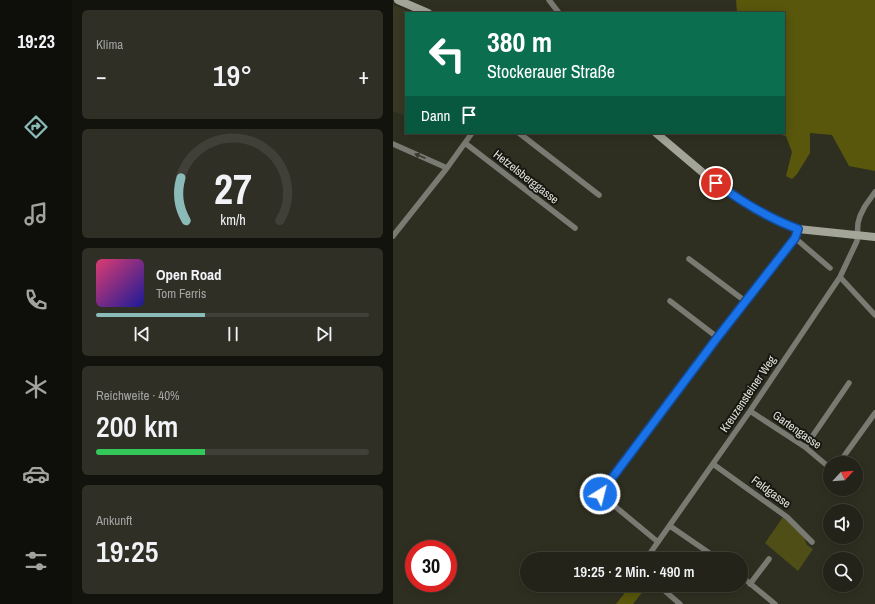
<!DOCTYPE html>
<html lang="de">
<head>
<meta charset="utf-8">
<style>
	body { margin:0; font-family:"Archivo Narrow",sans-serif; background:#2f2f26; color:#f1f3f6; height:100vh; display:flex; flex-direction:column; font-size:15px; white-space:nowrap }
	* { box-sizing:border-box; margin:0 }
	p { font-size:13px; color:#a3a4a2 }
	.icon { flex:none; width:22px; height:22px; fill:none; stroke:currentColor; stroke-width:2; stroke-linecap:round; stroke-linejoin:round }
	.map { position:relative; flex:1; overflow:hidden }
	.drawer { display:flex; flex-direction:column; gap:10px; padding:10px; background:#13130e; width:321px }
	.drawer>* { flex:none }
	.banner { position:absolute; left:12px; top:12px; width:380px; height:122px; border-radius:0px; box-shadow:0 2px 10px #0003,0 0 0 1px #404038; background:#0b6e4f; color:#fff; overflow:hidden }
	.needle { width:26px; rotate:64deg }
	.controls { position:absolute; left:430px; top:456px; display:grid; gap:8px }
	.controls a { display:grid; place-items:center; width:40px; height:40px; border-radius:50%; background:#232319; box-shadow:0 2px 10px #0003,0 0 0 1px #404038; font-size:20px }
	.speed { position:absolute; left:12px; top:540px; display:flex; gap:8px; font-size:20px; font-weight:700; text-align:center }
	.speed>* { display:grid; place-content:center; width:52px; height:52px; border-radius:50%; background:#232319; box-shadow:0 2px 10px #0003,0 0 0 1px #404038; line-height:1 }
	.speed .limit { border:6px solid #d22; background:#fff; color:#111 }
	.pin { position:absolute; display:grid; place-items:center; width:34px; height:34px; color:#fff; margin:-17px; border:2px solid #fff; border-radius:50%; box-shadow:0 1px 4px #0007 }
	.me { position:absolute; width:44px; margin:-22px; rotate:36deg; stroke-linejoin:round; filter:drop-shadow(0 0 3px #0008) }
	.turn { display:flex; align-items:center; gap:14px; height:84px; padding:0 16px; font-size:18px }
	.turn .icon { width:52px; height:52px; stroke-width:2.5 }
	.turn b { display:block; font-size:28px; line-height:34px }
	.then { display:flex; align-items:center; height:38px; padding:0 16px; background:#0003; gap:8px; font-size:15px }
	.big { font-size:30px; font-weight:600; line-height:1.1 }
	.drawer .tile { flex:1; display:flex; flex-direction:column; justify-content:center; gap:6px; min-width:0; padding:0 14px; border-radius:6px; background:#2f2f26 }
	.drawer .dial { align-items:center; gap:0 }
	.dial svg { height:104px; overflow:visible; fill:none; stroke:#404038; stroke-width:7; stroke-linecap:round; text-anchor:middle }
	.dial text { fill:#f1f3f6; stroke:none }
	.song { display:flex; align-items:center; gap:12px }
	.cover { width:48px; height:48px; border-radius:6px; background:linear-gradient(135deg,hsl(340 70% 55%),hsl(240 70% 35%)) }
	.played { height:4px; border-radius:2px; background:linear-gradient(90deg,#8bbbb9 40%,#404038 40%) }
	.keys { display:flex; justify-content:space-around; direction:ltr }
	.heat { display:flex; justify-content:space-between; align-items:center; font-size:22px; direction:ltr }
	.charge { height:6px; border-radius:3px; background:linear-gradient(90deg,#34c759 40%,#404038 0) }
	.trip { position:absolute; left:127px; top:552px; width:228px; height:40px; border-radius:20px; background:#232319; box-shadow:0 2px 10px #0003,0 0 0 1px #404038; font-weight:600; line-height:40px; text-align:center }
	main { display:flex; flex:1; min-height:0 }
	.dock { display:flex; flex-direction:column; width:72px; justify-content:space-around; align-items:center; background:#0e0e0a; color:#a3a4a2 }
	.dock .icon { width:28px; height:28px }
	.dock .on { color:#8bbbb9 }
	.dock b { font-size:18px; color:#f1f3f6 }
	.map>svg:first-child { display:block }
</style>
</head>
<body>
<main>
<nav class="dock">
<b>19:23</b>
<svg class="icon on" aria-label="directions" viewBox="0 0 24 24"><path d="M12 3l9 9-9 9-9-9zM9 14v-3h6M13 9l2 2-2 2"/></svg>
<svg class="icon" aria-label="music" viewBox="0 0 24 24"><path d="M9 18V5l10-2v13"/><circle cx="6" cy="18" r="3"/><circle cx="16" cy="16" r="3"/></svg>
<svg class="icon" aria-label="phone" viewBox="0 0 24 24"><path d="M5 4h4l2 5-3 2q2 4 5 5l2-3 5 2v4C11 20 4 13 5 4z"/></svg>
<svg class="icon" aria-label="climate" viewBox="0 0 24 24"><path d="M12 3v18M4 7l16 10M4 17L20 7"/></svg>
<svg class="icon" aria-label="car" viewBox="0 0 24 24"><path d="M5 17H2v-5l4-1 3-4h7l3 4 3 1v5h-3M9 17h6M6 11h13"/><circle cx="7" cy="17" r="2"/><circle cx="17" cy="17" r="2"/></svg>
<svg class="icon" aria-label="filters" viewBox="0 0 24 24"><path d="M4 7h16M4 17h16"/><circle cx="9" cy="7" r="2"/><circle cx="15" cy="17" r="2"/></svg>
</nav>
<section class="drawer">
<div class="tile"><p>Klima</p>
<div class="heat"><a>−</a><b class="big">19°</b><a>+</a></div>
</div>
<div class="tile dial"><svg viewBox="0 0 100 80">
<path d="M14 69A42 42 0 1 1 86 69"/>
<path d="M14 69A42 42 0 0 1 10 36" stroke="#8bbbb9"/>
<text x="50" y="56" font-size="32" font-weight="700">27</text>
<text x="50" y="72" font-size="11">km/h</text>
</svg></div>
<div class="tile">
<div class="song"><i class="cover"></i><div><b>Open Road</b><p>Tom Ferris</p></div></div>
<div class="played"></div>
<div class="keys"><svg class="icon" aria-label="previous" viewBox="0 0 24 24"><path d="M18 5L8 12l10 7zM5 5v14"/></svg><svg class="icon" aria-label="pause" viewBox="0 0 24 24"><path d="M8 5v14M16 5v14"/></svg><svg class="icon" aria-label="next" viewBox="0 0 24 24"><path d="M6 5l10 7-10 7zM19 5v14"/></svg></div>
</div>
<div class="tile"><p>Reichweite · 40%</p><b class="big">200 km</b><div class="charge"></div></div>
<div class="tile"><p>Ankunft</p><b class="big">19:25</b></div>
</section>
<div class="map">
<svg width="482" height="604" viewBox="0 0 482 604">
	<rect width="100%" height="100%" fill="#2f2f21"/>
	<path fill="#383823" d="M0,5L20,13H13V116L0,111Z"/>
	<path fill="#4e4e16" d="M390,517L392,518L410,535L414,545L420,549L405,571L372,543Z"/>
	<path fill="#58570c" d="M343,0H482V171L456,166L439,135L417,133V153L404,174L399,179L393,176L399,152L393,136L378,133H391V13H344Z
		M238,585H255L240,604H223Z"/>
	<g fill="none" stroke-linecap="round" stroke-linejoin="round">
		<path stroke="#797a72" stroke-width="5.5" d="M156,0L166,13
			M126,133L206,195
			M72,143L182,228
			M0,144L54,168
			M0,236L54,168L79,133
			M402,238L437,268
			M296,259L352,301
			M447,277L482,315
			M277,301L324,337
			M357,411L412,447L437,468
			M412,447L456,383
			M446,463L482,413
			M320,464L394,517L419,542
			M277,526L325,559
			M265,542L207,494L324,337L402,238L405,229
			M253,559L357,411L447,277L464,241L465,223L467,216L472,206L482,192
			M348,576L382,604
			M357,584L376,559
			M265,585L287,604"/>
		<path stroke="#a4a599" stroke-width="8" d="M5,0L35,13
			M263,133L315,177L363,210L387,222L405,229L482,237"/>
	</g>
	<defs><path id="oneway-solid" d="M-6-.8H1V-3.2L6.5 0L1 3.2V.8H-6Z"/></defs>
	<use fill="#393a32" href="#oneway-solid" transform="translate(27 156) rotate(-157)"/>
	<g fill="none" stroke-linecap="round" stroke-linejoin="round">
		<g stroke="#114b97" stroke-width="10">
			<path id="route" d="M207,494L324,338L402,238L405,229C375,218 349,202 323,183"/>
		</g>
		<use href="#route" stroke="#1a73e8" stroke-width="7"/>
	</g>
	<g text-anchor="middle" stroke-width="4" stroke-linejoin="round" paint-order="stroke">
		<g font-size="12" fill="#e1e1d8" stroke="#161710">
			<text transform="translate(133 177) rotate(38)" y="4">Hetzelsberggasse</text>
			<text transform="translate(355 394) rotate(-56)" y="4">Kreuzensteiner Weg</text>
			<text transform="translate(404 430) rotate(35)" y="4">Gartengasse</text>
			<text transform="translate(378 492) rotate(36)" y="4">Feldgasse</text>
		</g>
	</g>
</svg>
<div class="controls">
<a><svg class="needle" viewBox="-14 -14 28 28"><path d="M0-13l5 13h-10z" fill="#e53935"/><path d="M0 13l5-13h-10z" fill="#a3a4a2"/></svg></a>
<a><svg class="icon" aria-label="sound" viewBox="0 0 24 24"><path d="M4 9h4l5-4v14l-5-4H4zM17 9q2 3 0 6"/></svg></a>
<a><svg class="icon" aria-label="search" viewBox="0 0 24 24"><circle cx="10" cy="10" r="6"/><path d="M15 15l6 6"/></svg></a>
</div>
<div class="speed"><div class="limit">30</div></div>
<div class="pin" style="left:323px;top:183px;background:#d93025"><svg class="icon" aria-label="arrive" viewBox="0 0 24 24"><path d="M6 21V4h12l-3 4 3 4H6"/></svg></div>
<svg class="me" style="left:207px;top:494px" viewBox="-20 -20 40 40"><circle r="17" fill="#1a73e8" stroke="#fff" stroke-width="3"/><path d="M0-11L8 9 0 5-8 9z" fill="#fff"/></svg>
<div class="trip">19:25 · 2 Min. · 490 m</div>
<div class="banner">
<div class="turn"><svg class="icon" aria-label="left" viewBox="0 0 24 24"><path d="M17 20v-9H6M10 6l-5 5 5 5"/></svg><div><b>380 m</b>Stockerauer Straße</div></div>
<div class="then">Dann<svg class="icon" aria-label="arrive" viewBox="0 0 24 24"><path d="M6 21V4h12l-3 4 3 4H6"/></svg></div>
</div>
</div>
</main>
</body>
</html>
